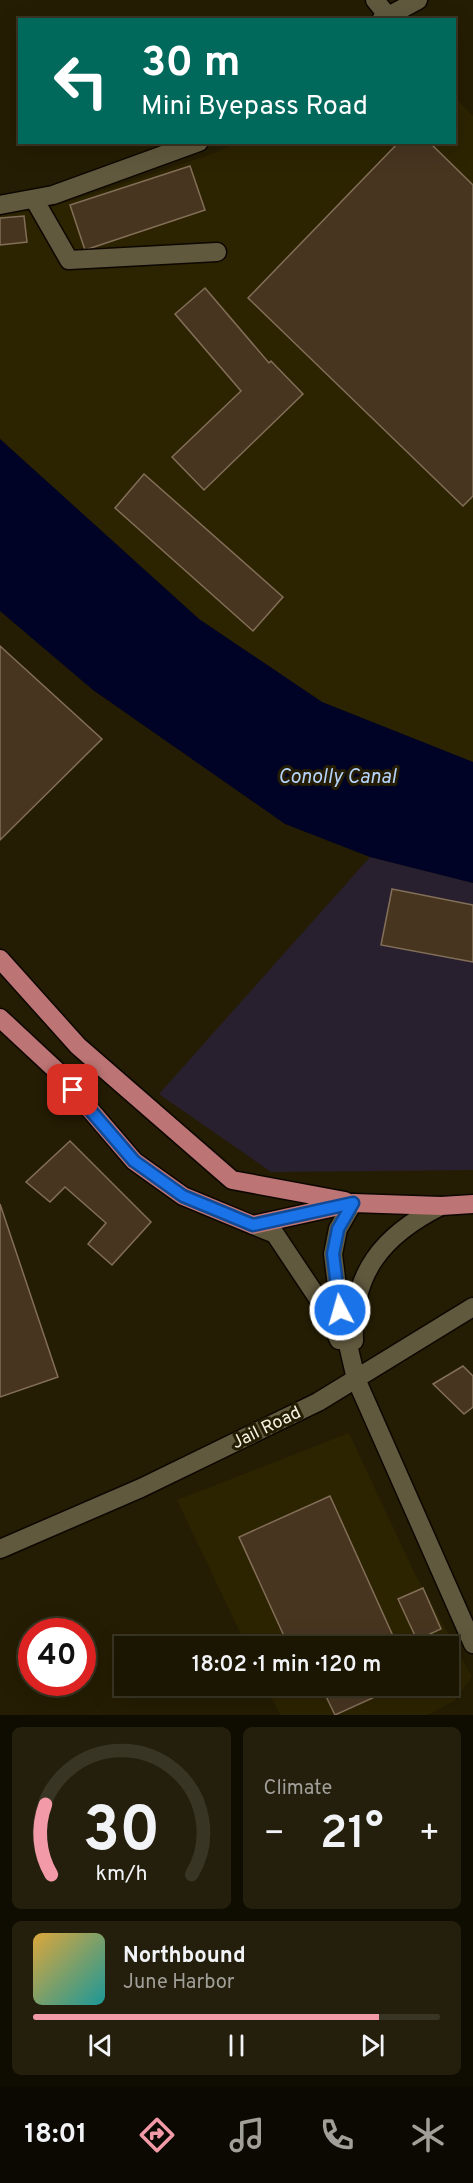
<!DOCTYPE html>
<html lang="en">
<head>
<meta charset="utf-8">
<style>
	body { margin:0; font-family:Overpass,sans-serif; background:#241f0c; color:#f1f3f6; height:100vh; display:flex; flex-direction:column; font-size:22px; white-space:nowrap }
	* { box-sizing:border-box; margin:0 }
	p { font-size:20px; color:#a09f99 }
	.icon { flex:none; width:33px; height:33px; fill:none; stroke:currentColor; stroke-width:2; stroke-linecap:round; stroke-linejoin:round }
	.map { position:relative; height:1715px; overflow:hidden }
	.panel { display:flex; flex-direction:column; gap:12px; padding:12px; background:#0f0c01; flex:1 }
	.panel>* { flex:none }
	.hud { position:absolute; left:18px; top:18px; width:438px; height:126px; border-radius:0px; box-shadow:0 6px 24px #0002,0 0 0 2px #393524; background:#00695c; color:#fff; overflow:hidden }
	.speed { position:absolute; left:18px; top:1618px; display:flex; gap:12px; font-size:30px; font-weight:700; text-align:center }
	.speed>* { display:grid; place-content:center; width:78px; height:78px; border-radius:50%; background:#1b1602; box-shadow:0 6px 24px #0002,0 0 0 2px #393524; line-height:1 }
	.speed .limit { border:9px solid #d22; background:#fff; color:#111 }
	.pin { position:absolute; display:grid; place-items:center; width:51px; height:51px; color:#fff; margin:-26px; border-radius:12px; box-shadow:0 3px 9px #0006 }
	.me { position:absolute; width:66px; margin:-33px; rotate:354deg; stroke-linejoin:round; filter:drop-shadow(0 0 4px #0008) }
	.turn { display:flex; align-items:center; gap:21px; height:126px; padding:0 24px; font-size:27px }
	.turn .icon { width:78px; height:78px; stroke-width:2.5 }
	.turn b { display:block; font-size:42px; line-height:51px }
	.big { font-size:45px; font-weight:600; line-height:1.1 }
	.panel .widget { flex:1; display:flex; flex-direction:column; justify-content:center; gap:9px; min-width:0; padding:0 21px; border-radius:9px; background:#241f0c }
	.panel .dial { align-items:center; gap:0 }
	.dial svg { height:156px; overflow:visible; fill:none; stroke:#393524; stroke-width:7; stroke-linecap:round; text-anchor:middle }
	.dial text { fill:#f1f3f6; stroke:none }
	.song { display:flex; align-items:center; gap:18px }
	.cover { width:72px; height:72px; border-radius:9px; background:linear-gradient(135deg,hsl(40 70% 55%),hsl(180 70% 35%)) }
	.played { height:6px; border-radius:3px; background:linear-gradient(90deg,#f39aa8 85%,#393524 85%) }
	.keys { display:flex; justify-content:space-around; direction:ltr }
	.heat { display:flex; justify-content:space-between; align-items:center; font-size:33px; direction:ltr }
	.panel .tiles { flex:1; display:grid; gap:12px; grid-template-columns:1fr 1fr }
	.widget:last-child { grid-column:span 2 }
	.trip { position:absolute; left:114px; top:1636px; width:345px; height:60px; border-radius:0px; background:#1b1602; box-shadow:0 6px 24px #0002,0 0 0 2px #393524; font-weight:600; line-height:60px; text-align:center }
	.tabs { display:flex; height:96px; justify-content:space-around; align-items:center; background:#0b0901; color:#a09f99 }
	.tabs .icon { width:42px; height:42px }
	.tabs .selected { color:#f39aa8 }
	.tabs b { font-size:27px; color:#f1f3f6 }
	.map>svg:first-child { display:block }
</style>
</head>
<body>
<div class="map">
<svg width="473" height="1715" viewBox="0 0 473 1715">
	<rect width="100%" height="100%" fill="#241d03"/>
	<path fill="#2c2300" d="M455,98L473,116V762L322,702L199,619L0,439V214L52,207L215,153L234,143L454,142Z
		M349,1433L414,1572L472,1677L454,1701L428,1715H280L266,1686H448V1647H247L177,1500Z"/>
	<path fill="#29202f" d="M370,857L473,883V1170L271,1172L159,1094Z"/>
	<path fill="#000325" d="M0,439L199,619L322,702L473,762V883L370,857L285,824L93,690L0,611Z"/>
	<path fill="#473520" stroke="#836f58" stroke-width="1.5" d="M399,142H429L473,185V496L463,506L248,298Z
		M190,166L205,210L85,250L70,205Z
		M24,216L27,242L0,245V218Z
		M205,288L269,363L271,361L303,394L204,490L172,457L241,391L175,314Z
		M144,474L283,597L253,631L115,508Z
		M0,646L102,739L0,840Z
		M392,889L473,905V962L381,945Z
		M70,1141L151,1222L112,1265L88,1244L106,1223L65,1187L50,1202L26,1182Z
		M0,1204L58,1377L0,1397Z
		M463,1366L473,1376V1407L464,1414L433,1384Z
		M330,1496L398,1647H289L239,1537Z
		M423,1588L441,1629L417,1640L398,1599Z
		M321,1686H399L335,1715Z"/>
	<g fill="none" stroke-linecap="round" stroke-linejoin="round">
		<g stroke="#0d0700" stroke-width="21">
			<path id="minor" d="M375,0L387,15
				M381,20L418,0
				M34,199L69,260L217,252
				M0,205L53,195L199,142
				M353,1203L338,1229L333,1254L340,1310L356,1379L473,1644
				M253,1225L275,1234L325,1309L339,1340
				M354,1341C351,1273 383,1235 441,1206
				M0,1549L141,1488L318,1402L473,1307"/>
		</g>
		<g stroke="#0d0700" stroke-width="21">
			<path id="major" d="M0,959L78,1046L232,1180L345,1201
				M0,1018L58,1072L134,1161L183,1196L253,1225L353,1203L441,1206L473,1204"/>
		</g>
		<use href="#minor" stroke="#61593e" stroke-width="18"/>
		<use href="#major" stroke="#bc7474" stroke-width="18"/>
	</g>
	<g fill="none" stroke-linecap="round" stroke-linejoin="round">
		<g stroke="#114b97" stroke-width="15">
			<path id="route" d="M73,1090L134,1161L183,1196L253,1225L353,1203L338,1229L333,1254L340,1310"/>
		</g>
		<use href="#route" stroke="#1a73e8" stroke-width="10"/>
	</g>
	<g text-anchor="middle" stroke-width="6" stroke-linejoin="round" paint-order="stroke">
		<g font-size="18" fill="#f5f1e1" stroke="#241d03">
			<text transform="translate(266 1427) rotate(-26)" y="6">Jail Road</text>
		</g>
		<g font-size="20" font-style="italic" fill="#b6d3fc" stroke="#241d03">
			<text x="337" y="783">Conolly Canal</text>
		</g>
	</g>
</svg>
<div class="speed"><div class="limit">40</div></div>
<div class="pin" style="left:73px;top:1090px;background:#d93025"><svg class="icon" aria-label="arrive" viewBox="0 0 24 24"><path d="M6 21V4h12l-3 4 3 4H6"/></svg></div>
<svg class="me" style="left:340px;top:1310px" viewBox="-20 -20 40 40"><circle r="17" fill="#1a73e8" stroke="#fff" stroke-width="3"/><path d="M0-11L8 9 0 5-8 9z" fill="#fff"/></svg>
<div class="trip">18:02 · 1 min · 120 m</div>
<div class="hud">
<div class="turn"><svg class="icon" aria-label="left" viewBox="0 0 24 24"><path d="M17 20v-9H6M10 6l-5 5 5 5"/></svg><div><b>30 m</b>Mini Byepass Road</div></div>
</div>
</div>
<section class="panel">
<div class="tiles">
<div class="widget dial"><svg viewBox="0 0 100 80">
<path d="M14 69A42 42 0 1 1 86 69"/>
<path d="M14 69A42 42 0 0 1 11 33" stroke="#f39aa8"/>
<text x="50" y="56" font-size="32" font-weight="700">30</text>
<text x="50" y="72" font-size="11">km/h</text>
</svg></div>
<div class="widget"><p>Climate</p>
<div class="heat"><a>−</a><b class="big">21°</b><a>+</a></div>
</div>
<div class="widget">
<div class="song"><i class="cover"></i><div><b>Northbound</b><p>June Harbor</p></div></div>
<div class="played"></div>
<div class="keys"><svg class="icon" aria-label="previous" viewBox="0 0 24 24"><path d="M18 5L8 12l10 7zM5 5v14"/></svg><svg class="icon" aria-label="pause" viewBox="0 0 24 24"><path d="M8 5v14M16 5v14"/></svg><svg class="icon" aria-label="next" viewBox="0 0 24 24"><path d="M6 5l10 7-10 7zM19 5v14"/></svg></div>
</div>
</div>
</section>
<nav class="tabs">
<b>18:01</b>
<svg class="icon selected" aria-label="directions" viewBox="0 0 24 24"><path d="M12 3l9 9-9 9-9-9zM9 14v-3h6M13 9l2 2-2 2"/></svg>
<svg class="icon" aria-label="music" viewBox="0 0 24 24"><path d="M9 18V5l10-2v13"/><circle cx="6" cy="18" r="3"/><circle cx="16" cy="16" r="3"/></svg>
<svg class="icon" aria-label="phone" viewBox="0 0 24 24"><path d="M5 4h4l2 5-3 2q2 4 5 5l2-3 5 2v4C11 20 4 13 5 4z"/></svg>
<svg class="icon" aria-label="climate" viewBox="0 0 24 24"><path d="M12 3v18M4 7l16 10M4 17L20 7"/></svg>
</nav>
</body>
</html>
